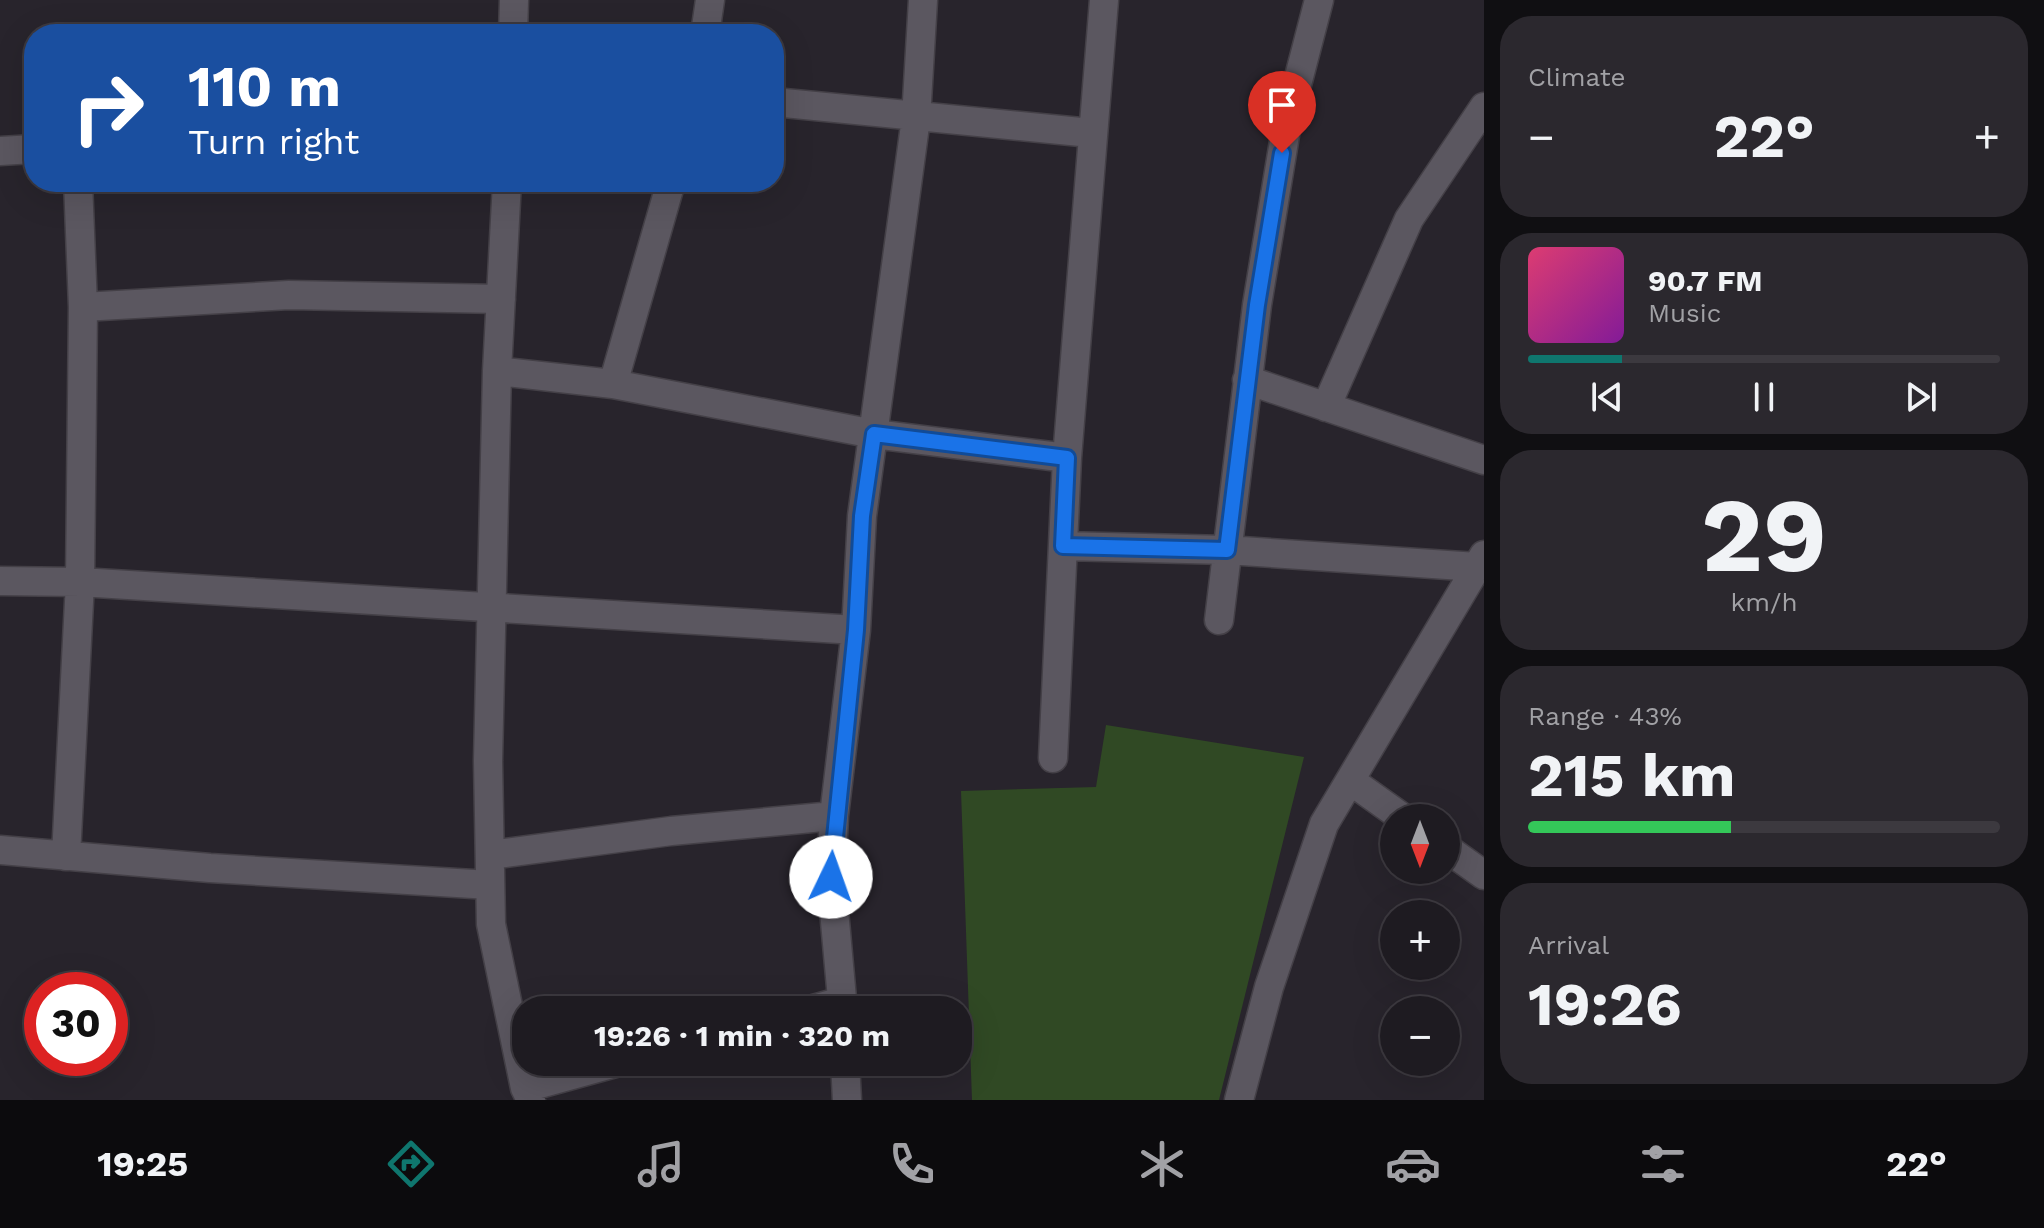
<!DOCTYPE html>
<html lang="en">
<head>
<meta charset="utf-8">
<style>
	body { margin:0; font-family:"Work Sans",sans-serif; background:#2b282e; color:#f1f3f6; height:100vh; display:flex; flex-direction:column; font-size:30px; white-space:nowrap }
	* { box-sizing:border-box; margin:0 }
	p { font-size:26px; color:#a1a1a5 }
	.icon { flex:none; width:44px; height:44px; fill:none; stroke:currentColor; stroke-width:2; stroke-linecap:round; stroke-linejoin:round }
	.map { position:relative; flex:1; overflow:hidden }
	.panel { display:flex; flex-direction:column; gap:16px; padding:16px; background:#100f12; width:560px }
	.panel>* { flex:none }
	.top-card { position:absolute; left:24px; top:24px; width:760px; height:168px; border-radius:32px; box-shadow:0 8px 32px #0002,0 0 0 2px #3c393f; background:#1a4fa0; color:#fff; overflow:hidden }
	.needle { width:52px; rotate:180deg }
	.buttons { position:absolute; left:1380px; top:804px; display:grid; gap:16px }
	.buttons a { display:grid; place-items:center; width:80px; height:80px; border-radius:50%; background:#1e1b21; box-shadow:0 8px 32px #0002,0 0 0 2px #3c393f; font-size:40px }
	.speed { position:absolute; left:24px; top:972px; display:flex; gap:16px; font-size:40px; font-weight:700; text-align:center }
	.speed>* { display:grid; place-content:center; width:104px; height:104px; border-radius:50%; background:#1e1b21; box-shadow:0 8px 32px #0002,0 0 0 2px #3c393f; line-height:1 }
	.speed .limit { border:12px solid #d22; background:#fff; color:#111 }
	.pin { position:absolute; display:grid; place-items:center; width:68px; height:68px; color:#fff; margin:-82px -34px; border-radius:50% 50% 50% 0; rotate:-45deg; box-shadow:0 0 8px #0007 }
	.pin .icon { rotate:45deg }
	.me { position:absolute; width:88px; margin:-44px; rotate:3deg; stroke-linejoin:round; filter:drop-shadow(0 0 6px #0008) }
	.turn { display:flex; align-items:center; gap:28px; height:168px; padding:0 32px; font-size:36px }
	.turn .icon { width:104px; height:104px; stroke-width:2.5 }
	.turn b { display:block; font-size:56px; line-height:68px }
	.big { font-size:60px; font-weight:700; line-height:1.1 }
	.panel .tile { flex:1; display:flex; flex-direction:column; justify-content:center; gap:12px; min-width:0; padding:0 28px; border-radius:32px; background:#2b282e }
	.panel .dial { align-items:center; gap:0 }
	.dial b { font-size:104px; line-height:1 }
	.song { display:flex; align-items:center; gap:24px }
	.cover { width:96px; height:96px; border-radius:12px; background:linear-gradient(135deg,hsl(340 70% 55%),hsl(290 70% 35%)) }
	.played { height:8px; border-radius:4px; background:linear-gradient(90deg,#0f766e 20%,#3c393f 20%) }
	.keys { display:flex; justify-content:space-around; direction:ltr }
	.heat { display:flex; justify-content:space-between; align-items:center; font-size:44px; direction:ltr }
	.charge { height:12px; border-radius:6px; background:linear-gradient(90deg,#34c759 43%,#3c393f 0) }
	.trip { position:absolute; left:512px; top:996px; width:460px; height:80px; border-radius:32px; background:#1e1b21; box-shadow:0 8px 32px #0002,0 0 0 2px #3c393f; font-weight:700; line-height:80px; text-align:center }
	.menu { display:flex; height:128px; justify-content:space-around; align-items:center; background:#0c0b0d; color:#a1a1a5 }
	.menu .icon { width:56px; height:56px }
	.menu .current { color:#0f766e }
	.menu b { font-size:36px; color:#f1f3f6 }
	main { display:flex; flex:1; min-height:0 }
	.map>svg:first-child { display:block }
</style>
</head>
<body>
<main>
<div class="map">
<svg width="1484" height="1100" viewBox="0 0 1484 1100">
	<rect width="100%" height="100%" fill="#28242c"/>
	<path fill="#304924" d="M1106,725L1304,757L1219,1100H972L961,791L1096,787Z"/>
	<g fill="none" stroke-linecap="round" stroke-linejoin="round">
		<g stroke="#444047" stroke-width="31">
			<path id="street" d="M513,34L514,0
				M705,34L710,0
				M774,102L1091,133
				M0,151L34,149
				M507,182L497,371L488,761L491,924L525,1088L531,1100
				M83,307L289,295L501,299
				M497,371L613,384L874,434L1067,458
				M1247,380L1484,460
				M613,384L671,182
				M1326,407L1409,219L1484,107
				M1063,546L1227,550L1477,567
				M0,581L80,582L856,630
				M1219,620L1257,305L1287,123L1319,0
				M1053,758L1067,458L1104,0
				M1351,781L1403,818
				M1446,848L1484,875
				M0,850L210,868L490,885
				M490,855L671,831L834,816
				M66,856L80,582L83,307L78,182
				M810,1010L842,1001
				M843,1010L831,877L834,816L856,630L862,516L916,118L923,0
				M845,1062L847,1100
				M525,1088L619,1062
				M1239,1100L1269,987L1324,824L1484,555"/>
		</g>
		<use href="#street" stroke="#5b5760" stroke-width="28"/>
	</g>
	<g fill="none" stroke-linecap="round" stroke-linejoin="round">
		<g stroke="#114b97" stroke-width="20">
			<path id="route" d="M831,877L856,630L862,516L874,434L1067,458L1063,546L1227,550L1257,305L1282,153"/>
		</g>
		<use href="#route" stroke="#1a73e8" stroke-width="14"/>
	</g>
</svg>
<div class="buttons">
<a><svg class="needle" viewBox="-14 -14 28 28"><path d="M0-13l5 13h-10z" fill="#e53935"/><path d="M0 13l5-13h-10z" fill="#a1a1a5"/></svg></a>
<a>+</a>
<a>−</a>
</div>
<div class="speed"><div class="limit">30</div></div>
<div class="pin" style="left:1282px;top:153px;background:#d93025"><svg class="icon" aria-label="arrive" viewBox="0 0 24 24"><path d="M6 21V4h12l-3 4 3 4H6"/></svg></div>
<svg class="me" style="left:831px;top:877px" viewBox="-20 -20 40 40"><circle r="19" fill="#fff"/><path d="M0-13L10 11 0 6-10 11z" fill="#1a73e8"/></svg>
<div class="trip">19:26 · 1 min · 320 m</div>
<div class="top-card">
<div class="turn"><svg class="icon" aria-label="right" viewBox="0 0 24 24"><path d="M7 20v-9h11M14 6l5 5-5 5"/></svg><div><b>110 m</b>Turn right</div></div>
</div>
</div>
<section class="panel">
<div class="tile"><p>Climate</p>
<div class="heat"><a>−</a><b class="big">22°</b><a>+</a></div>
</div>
<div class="tile">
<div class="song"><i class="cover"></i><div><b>90.7 FM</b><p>Music</p></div></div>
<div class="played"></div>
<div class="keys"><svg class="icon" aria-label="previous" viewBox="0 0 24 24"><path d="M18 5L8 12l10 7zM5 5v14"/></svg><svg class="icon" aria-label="pause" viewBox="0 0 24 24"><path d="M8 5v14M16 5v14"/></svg><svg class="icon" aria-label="next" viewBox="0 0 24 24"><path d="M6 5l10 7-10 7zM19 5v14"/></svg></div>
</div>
<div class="tile dial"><b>29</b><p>km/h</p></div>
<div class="tile"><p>Range · 43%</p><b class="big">215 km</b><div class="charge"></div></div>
<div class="tile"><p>Arrival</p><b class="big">19:26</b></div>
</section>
</main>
<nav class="menu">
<b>19:25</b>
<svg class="icon current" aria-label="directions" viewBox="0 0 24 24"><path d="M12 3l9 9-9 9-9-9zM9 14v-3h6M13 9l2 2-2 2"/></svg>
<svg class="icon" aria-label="music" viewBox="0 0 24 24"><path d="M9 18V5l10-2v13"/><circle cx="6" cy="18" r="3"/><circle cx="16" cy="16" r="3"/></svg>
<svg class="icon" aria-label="phone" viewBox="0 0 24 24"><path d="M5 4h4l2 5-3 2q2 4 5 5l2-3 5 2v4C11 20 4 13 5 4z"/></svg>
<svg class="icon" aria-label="climate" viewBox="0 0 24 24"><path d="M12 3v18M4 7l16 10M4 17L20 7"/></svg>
<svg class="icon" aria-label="car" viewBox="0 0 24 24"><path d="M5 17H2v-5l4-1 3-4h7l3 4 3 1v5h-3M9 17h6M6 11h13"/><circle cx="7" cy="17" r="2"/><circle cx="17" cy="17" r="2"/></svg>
<svg class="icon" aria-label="filters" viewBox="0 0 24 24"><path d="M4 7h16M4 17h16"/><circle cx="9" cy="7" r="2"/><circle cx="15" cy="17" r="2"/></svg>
<b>22°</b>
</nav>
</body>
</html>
